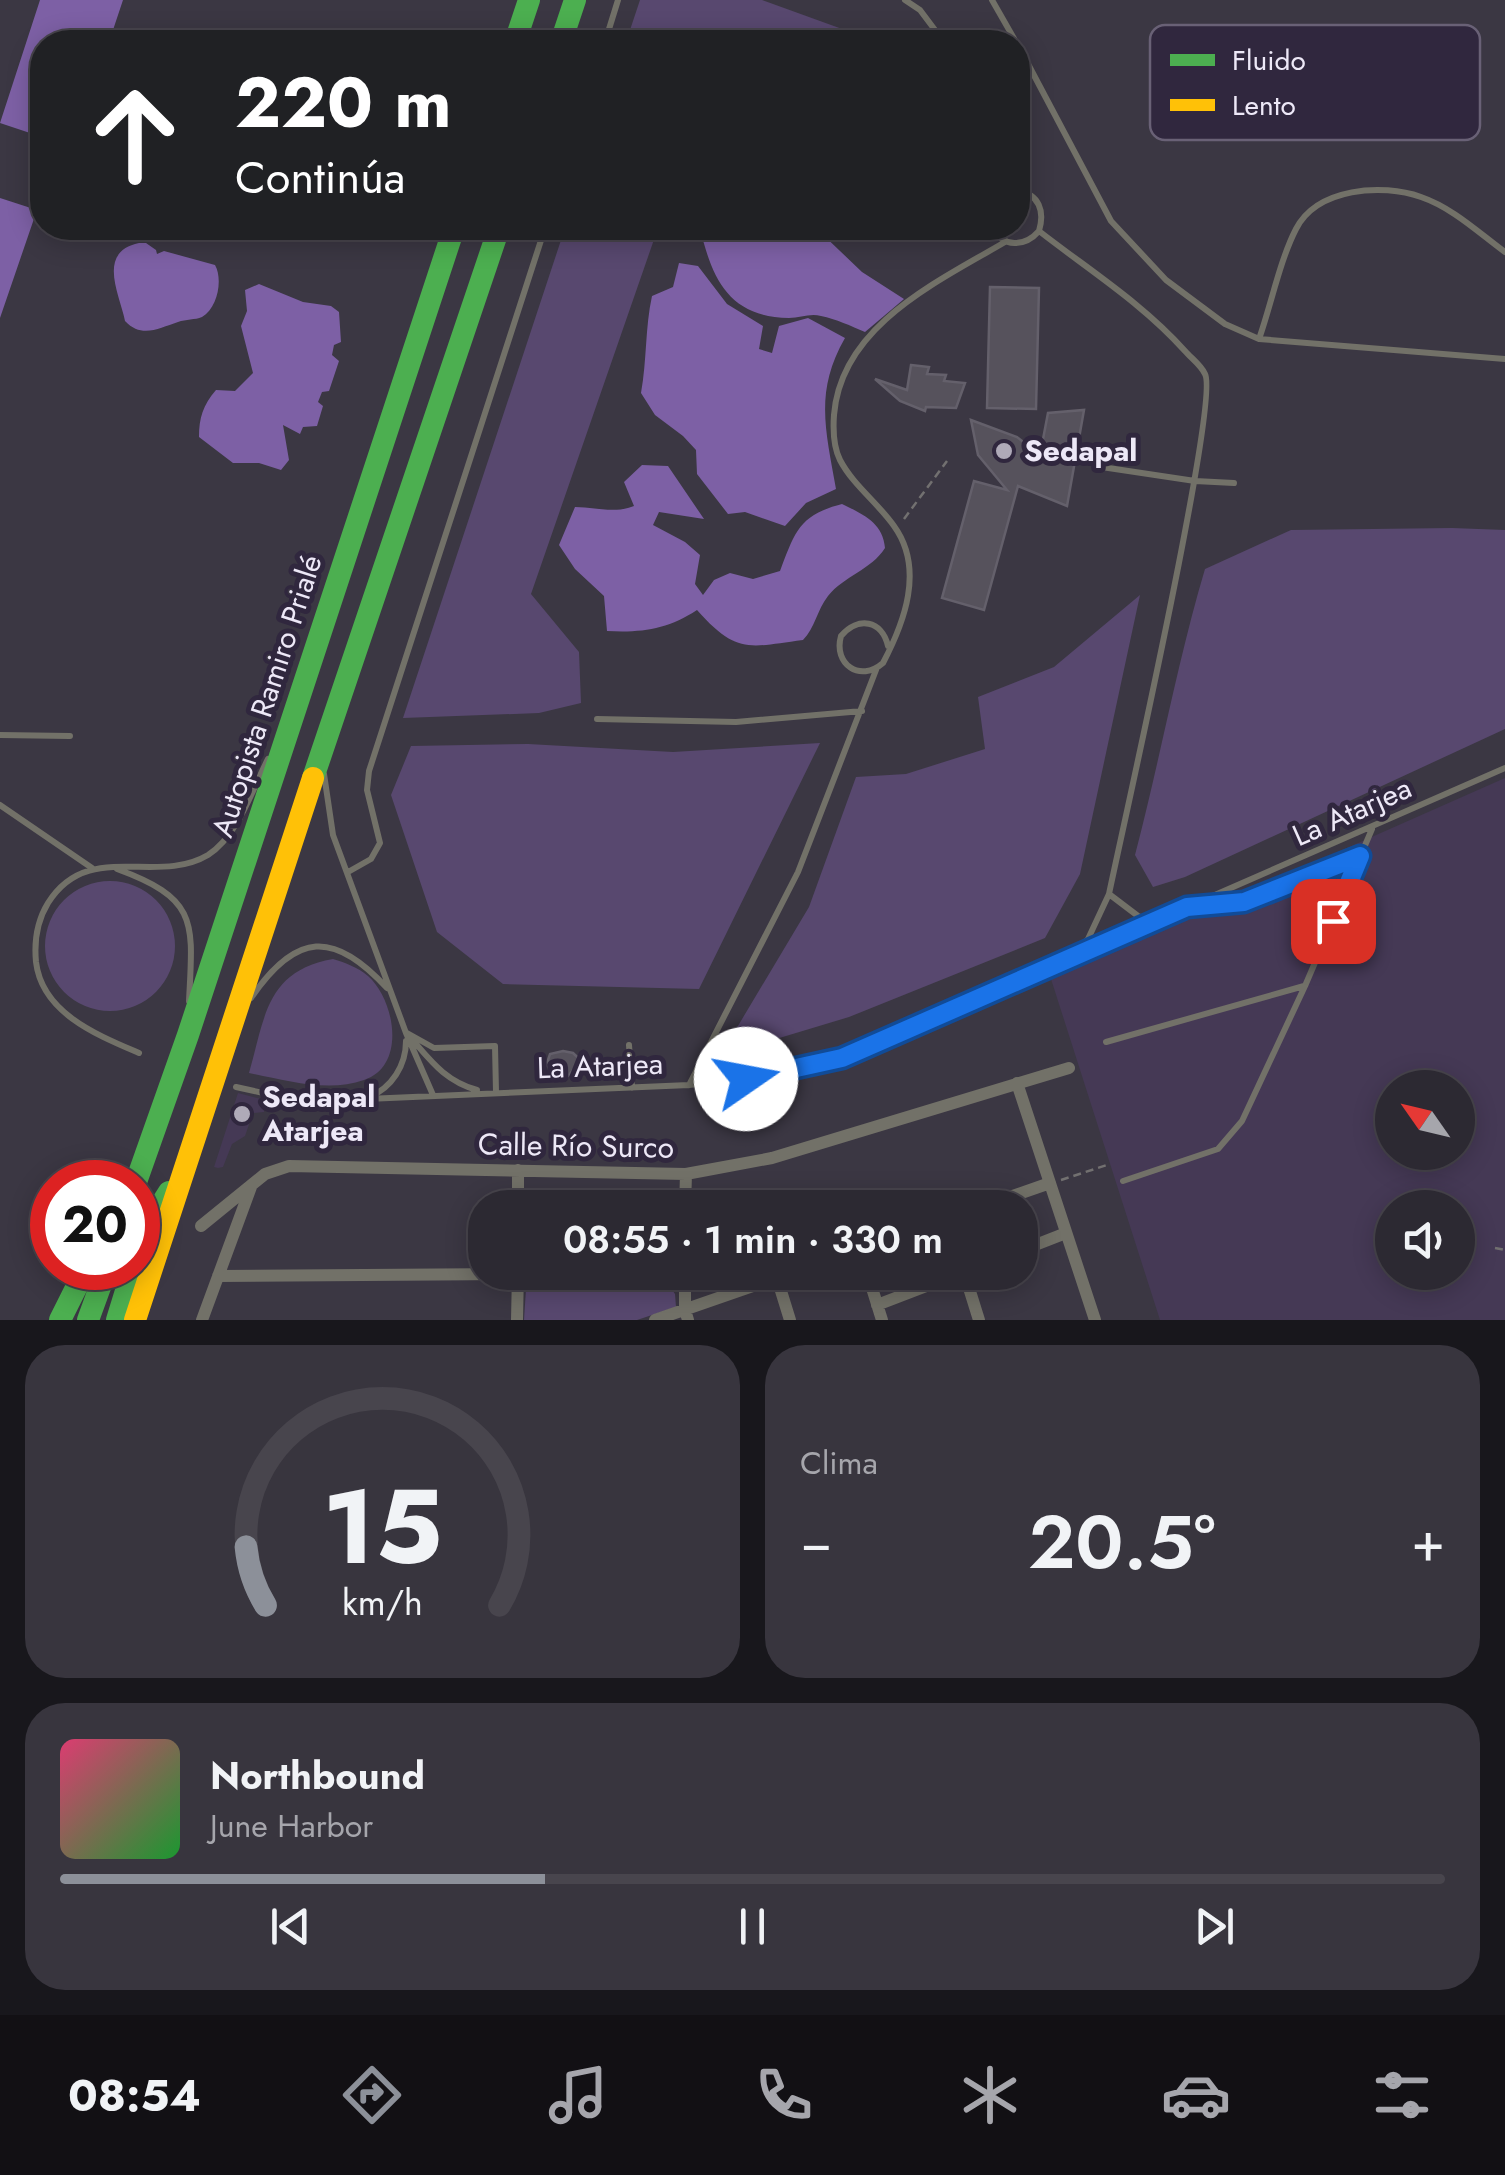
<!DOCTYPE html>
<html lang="es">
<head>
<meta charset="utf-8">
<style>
	body { margin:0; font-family:Jost,sans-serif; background:#38353e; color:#f1f3f6; height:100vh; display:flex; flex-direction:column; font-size:38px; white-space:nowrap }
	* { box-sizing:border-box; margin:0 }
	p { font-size:32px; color:#a6a6ac }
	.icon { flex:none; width:55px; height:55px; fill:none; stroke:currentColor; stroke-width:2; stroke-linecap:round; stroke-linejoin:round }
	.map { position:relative; height:1320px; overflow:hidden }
	.sheet { display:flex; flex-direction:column; gap:25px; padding:25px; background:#18171c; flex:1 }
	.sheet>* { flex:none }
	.banner { position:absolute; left:30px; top:30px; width:1000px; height:210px; border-radius:40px; box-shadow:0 5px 25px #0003,0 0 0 2px #48454d; background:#202124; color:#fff; overflow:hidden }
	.needle { width:65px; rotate:304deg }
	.tools { position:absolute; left:1375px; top:1070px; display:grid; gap:20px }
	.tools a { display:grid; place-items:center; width:100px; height:100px; border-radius:50%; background:#2c2932; box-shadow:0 5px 25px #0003,0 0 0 2px #48454d; font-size:50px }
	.speed { position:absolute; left:30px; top:1160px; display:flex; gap:20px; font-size:50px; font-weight:700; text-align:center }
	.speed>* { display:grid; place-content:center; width:130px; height:130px; border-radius:50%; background:#2c2932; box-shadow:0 5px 25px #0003,0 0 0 2px #48454d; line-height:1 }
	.speed .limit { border:15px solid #d22; background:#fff; color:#111 }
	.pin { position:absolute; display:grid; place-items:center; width:85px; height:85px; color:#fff; margin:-42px; border-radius:20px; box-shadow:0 5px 15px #0006 }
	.me { position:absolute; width:110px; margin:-55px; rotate:78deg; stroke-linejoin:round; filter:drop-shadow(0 0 8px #0008) }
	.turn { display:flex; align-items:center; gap:35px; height:210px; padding:0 40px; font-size:45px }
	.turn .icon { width:130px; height:130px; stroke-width:2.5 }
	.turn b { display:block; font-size:70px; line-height:85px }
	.big { font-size:75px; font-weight:600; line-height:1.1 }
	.sheet .widget { flex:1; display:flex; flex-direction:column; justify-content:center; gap:15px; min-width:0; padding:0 35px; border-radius:40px; background:#38353e }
	.sheet .dial { align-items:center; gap:0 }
	.dial svg { height:260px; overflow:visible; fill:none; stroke:#48454d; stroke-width:7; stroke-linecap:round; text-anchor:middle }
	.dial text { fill:#f1f3f6; stroke:none }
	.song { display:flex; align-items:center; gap:30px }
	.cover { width:120px; height:120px; border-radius:15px; background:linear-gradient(135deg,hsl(340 70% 55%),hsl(130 70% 35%)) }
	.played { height:10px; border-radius:5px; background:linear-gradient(90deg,#8c9099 35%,#48454d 35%) }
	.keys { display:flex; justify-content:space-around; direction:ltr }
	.heat { display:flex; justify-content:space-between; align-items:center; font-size:55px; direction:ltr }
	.sheet .tiles { flex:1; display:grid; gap:25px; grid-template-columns:1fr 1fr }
	.widget:last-child { grid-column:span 2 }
	.trip { position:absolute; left:468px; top:1190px; width:570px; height:100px; border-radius:40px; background:#2c2932; box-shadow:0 5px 25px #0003,0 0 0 2px #48454d; font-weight:600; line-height:100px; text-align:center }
	.tab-bar { display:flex; height:160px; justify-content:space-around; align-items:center; background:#121014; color:#a6a6ac }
	.tab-bar .icon { width:70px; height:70px }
	.tab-bar .current { color:#8c9099 }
	.tab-bar b { font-size:45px; color:#f1f3f6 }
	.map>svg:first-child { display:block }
</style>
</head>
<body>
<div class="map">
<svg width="1505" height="1320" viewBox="0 0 1505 1320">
	<rect width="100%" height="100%" fill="#3b3743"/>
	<path fill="#453955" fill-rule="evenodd" d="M1505,778V1320H1160L1051,979ZM1392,1088H1458V1152H1392ZM1392,1208H1458V1272H1392Z
		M238,1093L265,1100L264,1112L253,1113L245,1136L232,1144L223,1167L218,1168L214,1167Z"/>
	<path fill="#58486f" d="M640,0H762L878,42H626Z
		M565,228H658L531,594L579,652L581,703L539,713L403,718Z
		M1452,528L1505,530V729L1185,877L1153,887L1135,855C1160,760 1177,663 1205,569L1291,530Z
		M1140,595L1080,874L1045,938L849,1017L720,1056L809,907L856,777L906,774L985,749L978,697L1054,667Z
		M820,743L699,989L503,984L437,932L391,795L411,746L528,744L673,752Z
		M45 946a65 65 0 1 1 130 0a65 65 0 1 1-130 0Z
		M333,959C346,963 357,967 368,976C395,1000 407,1066 364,1080C328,1093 285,1080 249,1073C265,1017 266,971 333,959Z
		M535,1285L670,1287L675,1294L676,1307L637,1320H524L526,1289Z"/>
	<path fill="#7d60a5" d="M40,0H123L109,42H42V137L0,123Z
		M0,198L37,210L0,318Z
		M700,228H928L924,234L817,229L862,272L904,299L865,332C851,326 836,319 821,316C810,313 800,318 789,318C729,317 712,279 700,228Z
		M139,243H146L156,250L157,254L164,251L215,265C223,279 218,308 202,317C195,320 186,319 178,322C159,328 142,339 125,321C120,295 96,252 139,243Z
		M679,263L698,266L727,304L763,326L759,349L772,353L779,326L808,318L845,338C814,392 826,431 836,489L806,503L785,526L745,512L728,514L697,474L696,450L683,436L655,415L641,393C647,360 645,328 652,296L673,287Z
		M259,284L303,302L331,306L339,312L341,342L334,345L332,355L339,361L329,391L322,392L318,402L323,406L317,426L303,427L300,434L283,425L289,460L281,470L259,463H233L199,437C199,418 203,405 216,390L235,391L253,373L241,326L247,311L245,290Z
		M642,465L668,466L704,519L659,512L653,525L685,542L700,555L695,584L703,595L714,580L730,573L753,579L780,571C795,532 799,515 842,504C862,514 883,522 885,548C871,570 844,576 828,596C817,610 815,628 803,640C749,647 737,655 697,610C668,629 642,633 607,631L604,596L575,569L559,545L575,507C596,507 615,514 634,506L624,482Z"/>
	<path fill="#56525c" stroke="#64606b" stroke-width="2.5" d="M990,287L1039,288L1036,409L987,408Z
		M911,365L929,367L927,374L946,375L944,381L965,383L956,408L926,407L925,411L900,401L875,379L907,390Z
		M1084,410L1067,506L1018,486L984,610L942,598L974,481L1007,490L978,455L971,420L1017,437L1040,455L1048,413Z
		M563,1051L573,1053L591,1070H573L568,1076H559L552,1066H546L550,1054Z"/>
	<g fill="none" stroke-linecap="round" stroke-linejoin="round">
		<path stroke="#727070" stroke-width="2.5" stroke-dasharray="8 5" stroke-linecap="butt" d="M904,519L947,461
			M1061,1180L1110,1164
			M1495,1248L1505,1250"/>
		<path stroke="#727168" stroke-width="6" d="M905,0L920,10L944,42
			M992,0L1016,42
			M605,42L618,0
			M1018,45L1111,221L1166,280L1225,324L1259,339L1505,359
			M1018,173L1024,191
			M992,228C1003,248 1025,247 1039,231C1045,211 1039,194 1018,191
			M1039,231C1089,270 1142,303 1185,351C1191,358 1201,365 1205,374C1220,400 1122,831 1109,894L1088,939L1070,958
			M1259,339C1271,305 1280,260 1296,229C1317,188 1382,183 1421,197C1453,208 1479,233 1505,252
			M1095,466L1195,481L1234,483
			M888,646C882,620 858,616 841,636C833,664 860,683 883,663C904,623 925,569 894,526C878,503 853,485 840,460C834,448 833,429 834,415C841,326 937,282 1005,242
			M597,719L736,722L862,711
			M0,735L70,736
			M324,774L333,835L406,1033L433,1095
			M0,805L92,868
			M117,869C199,899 193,922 189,1001
			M348,872L371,859L380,843L367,790L369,771L545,228
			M1109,894L1138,916L1153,921
			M1195,907L1244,902L1359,857
			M251,998C296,932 334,930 387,988
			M407,1033L434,1048L495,1046L496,1092
			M410,1037C431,1061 445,1081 477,1090
			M1106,1042L1304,986
			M629,1045L632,1088
			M139,1053C97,1035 42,1013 36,962C34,941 37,921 48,903C88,839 156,886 208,855C238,836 252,790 268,759
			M689,1085L798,872L876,670
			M236,1087L286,1098L321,1101L689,1085L746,1079L842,1058L1505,768
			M369,1097C392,1088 406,1065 406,1041
			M1123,1181L1218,1149L1242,1121L1305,986L1372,829"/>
		<path stroke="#727168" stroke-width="12" d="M1017,1083L1095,1320
			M518,1170V1208
			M685,1208L686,1174
			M978,1208L1050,1183
			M201,1226L265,1174L289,1166L686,1174L772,1158L1069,1068
			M1020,1251L1066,1233
			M867,1272L882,1320
			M964,1272L979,1320
			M685,1275V1310L688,1320
			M218,1276L518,1274L685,1280L777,1278L790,1320
			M877,1305L963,1272
			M202,1320L251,1187
			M517,1320L518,1272
			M655,1320L793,1272"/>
		<path stroke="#4caf50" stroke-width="22" d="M515,42L529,0
			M561,42L575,0
			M313,778L499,228
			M136,1182L188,1035L454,228
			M138,1255L146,1228L169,1192
			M60,1320L86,1268
			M88,1320L107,1268
			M117,1320L133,1268"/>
		<path stroke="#ffc107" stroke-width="22" d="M135,1320L313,778"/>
	</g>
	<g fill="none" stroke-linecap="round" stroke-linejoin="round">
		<g stroke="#114b97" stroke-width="25">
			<path id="route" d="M746,1079L842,1058L1187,907L1244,902L1360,856L1333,921"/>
		</g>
		<use href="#route" stroke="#1a73e8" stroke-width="18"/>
	</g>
	<g fill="#afaab8" stroke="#30273e" stroke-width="4">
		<circle cx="1004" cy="451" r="10"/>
		<circle cx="242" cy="1114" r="10"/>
	</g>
	<g text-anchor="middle" stroke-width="10" stroke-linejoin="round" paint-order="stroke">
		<g font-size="30" font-weight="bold" fill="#ede8f7" stroke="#30273e" text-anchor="start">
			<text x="1024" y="461">Sedapal</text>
			<text x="262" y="1107">Sedapal<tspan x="262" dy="34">Atarjea</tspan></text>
		</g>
		<g font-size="30" fill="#ede8f7" stroke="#30273e">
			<text transform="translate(267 696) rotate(-72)" y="10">Autopista Ramiro Prialé</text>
			<text transform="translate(1352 812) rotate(-24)" y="10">La Atarjea</text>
			<text transform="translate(600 1066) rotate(-2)" y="10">La Atarjea</text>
			<text transform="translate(576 1146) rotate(1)" y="10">Calle Río Surco</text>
		</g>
	</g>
	<rect x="1150" y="25" width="330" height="115" rx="15" fill="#30273e" stroke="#696176" stroke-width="2.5"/>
	<rect x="1170" y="54" width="45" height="12" fill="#4caf50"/>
	<rect x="1170" y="99" width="45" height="12" fill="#ffc107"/>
	<g font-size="28" fill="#ede8f7">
		<text x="1232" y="70">Fluido</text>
		<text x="1232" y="115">Lento</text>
	</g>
</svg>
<div class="tools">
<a><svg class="needle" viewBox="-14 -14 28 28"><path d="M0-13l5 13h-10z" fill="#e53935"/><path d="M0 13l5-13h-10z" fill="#a6a6ac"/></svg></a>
<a><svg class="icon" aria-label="sound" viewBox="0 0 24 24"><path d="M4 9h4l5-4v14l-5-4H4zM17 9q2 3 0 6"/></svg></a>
</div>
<div class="speed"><div class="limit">20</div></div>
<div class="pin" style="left:1333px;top:921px;background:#d93025"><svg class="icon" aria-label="arrive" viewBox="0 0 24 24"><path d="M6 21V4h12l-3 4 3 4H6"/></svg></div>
<svg class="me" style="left:746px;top:1079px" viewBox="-20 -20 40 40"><circle r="19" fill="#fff"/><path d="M0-13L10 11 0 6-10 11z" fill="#1a73e8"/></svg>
<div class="trip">08:55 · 1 min · 330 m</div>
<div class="banner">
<div class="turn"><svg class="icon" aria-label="ahead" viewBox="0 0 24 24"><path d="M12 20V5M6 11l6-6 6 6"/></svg><div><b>220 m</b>Continúa</div></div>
</div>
</div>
<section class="sheet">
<div class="tiles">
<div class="widget dial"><svg viewBox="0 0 100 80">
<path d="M14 69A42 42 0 1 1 86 69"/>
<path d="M14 69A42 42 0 0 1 8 51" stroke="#8c9099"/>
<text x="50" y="56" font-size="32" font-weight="700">15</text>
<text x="50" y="72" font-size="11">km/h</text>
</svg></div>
<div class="widget"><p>Clima</p>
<div class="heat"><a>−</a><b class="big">20.5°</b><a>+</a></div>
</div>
<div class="widget">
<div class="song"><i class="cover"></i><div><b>Northbound</b><p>June Harbor</p></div></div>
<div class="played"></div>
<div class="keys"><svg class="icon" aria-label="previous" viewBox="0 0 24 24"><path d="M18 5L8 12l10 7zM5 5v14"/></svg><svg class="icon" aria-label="pause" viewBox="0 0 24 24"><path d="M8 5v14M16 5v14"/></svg><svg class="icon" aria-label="next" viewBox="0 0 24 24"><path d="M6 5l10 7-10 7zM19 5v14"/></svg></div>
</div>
</div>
</section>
<nav class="tab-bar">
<b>08:54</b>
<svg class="icon current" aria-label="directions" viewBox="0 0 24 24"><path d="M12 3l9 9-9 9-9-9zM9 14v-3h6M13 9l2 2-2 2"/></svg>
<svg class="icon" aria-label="music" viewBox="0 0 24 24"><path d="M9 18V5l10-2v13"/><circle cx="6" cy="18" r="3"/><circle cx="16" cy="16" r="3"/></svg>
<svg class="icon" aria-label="phone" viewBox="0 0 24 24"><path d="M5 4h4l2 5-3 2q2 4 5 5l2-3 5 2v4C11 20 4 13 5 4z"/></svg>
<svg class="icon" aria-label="climate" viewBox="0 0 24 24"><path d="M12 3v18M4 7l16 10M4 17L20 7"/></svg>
<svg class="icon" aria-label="car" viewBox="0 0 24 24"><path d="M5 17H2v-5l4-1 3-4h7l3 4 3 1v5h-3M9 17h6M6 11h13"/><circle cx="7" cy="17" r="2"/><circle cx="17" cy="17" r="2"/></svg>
<svg class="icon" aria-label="filters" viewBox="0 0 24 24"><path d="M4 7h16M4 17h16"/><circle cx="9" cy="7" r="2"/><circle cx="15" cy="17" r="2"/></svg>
</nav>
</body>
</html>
